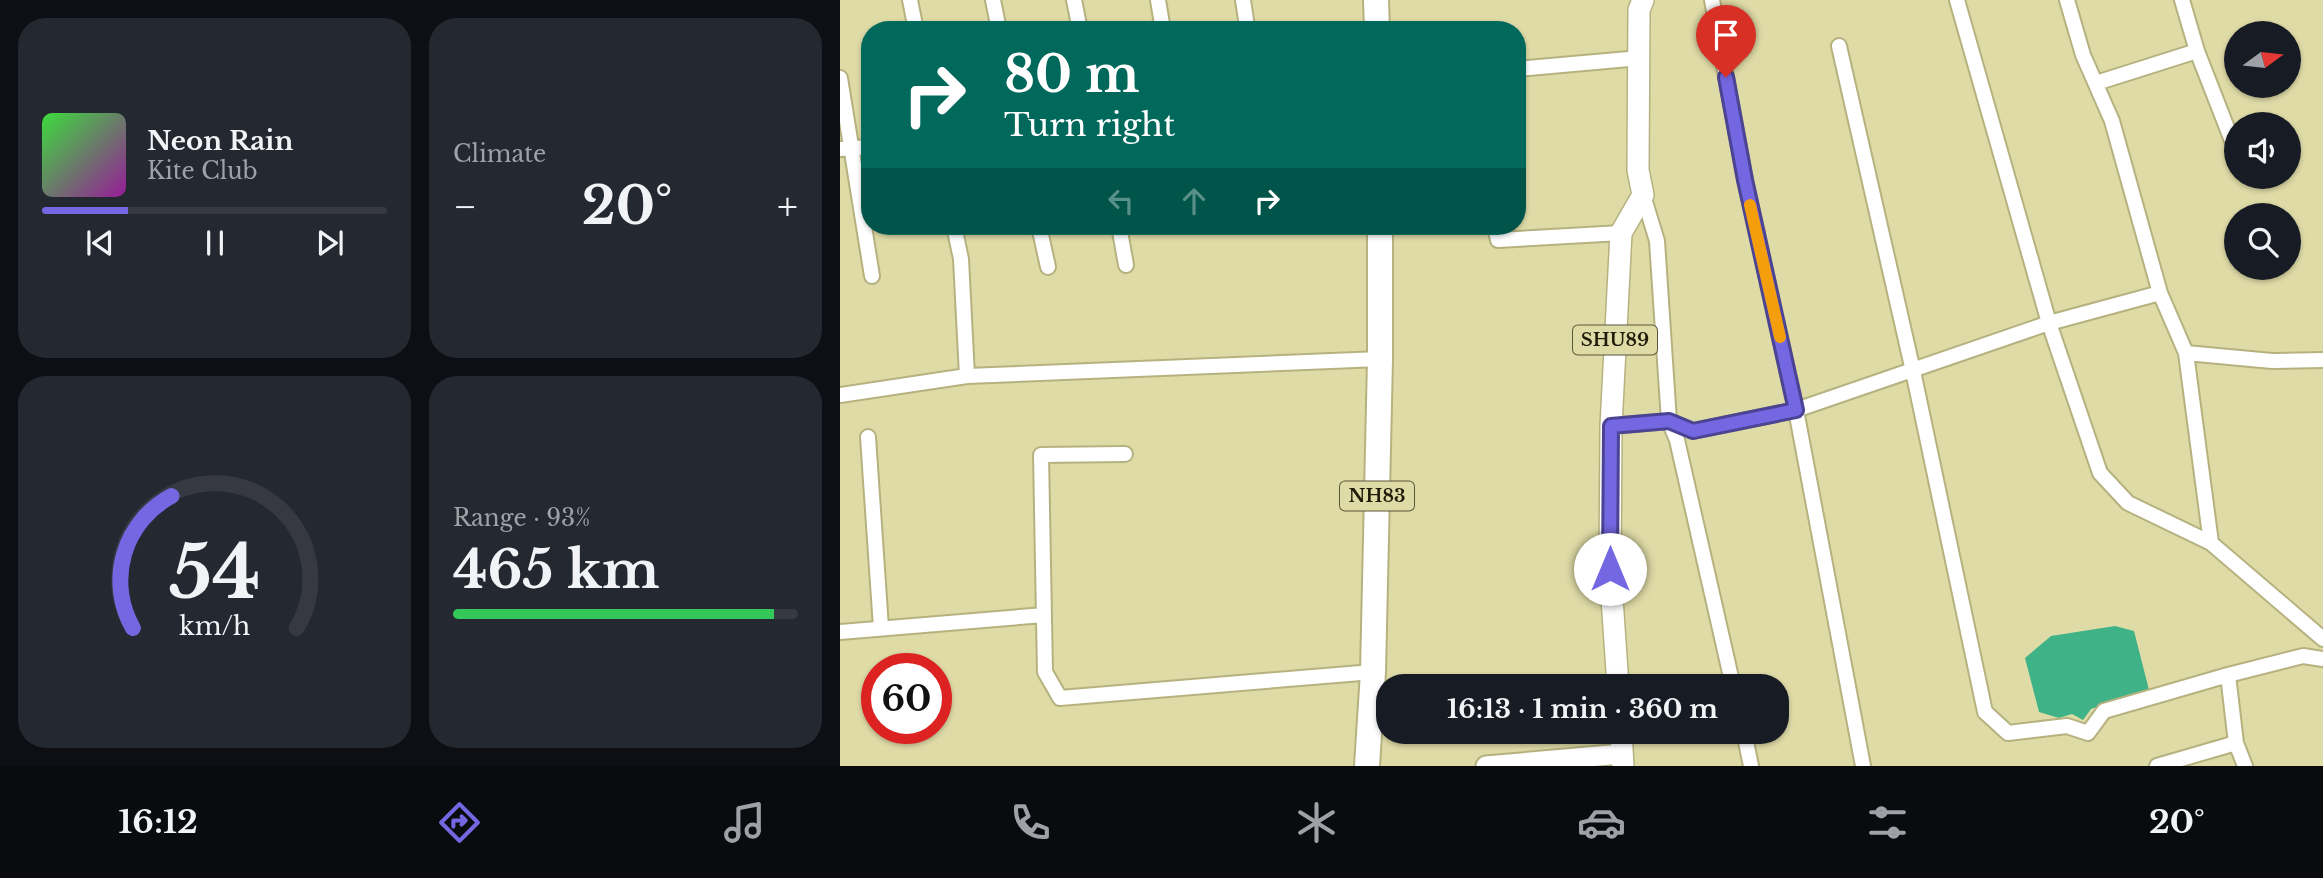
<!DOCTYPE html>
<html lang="en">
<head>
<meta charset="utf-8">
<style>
	body { margin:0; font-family:"Libre Baskerville",serif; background:#242831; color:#f1f3f6; height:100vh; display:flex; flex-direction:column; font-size:26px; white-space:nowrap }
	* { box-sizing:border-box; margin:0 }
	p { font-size:23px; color:#9ea1a6 }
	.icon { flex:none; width:38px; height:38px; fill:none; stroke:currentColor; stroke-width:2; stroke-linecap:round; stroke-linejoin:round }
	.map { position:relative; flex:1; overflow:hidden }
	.sheet { display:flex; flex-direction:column; gap:18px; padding:18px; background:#0d0f14; width:840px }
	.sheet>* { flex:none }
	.guide { position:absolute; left:21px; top:21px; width:665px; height:214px; border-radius:28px; box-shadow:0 2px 5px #0004; background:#00695c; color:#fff; overflow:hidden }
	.needle { width:46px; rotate:75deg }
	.controls { position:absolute; left:1384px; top:21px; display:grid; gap:14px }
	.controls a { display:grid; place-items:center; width:77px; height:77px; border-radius:50%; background:#171b24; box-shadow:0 2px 5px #0004; font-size:35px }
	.speed { position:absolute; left:21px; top:653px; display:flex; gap:14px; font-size:35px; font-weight:700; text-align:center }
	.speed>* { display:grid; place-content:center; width:91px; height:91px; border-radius:50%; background:#171b24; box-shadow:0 2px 5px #0004; line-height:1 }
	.speed .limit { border:10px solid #d22; background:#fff; color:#111 }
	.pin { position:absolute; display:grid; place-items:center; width:60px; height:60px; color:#fff; margin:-72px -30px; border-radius:50% 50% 50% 0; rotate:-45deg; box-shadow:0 0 7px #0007 }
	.pin .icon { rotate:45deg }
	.me { position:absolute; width:77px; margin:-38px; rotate:0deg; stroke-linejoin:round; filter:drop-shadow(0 0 5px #0008) }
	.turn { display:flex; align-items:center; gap:24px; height:147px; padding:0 28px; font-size:32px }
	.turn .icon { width:91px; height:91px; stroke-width:2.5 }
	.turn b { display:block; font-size:49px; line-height:60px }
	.lanes { display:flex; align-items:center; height:66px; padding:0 28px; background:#0003; justify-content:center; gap:35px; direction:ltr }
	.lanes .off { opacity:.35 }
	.big { font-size:52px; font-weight:700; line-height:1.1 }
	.sheet .widget { flex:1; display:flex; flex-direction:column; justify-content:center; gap:10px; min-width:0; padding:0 24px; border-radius:28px; background:#242831 }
	.sheet .dial { align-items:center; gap:0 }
	.dial svg { height:182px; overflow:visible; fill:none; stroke:#363941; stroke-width:7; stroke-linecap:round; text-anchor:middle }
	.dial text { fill:#f1f3f6; stroke:none }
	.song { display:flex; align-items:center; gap:21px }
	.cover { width:84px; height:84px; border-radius:10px; background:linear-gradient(135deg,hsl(120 70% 55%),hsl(300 70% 35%)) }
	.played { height:7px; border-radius:4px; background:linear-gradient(90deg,#7467e2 25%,#363941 25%) }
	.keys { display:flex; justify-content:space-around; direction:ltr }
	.heat { display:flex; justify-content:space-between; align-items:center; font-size:38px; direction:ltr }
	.charge { height:10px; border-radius:5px; background:linear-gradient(90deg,#34c759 93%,#363941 0) }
	.sheet .tiles { flex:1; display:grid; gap:18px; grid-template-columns:repeat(2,1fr) }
	.trip { position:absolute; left:536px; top:674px; width:413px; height:70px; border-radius:28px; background:#171b24; box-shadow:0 2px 5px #0004; font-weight:700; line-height:70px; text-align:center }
	.tab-bar { display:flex; height:112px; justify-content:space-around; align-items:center; background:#090b0e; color:#9ea1a6 }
	.tab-bar .icon { width:49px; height:49px }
	.tab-bar .current { color:#7467e2 }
	.tab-bar b { font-size:32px; color:#f1f3f6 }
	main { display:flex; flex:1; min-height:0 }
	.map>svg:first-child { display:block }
</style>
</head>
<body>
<main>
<section class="sheet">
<div class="tiles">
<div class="widget">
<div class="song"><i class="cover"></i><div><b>Neon Rain</b><p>Kite Club</p></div></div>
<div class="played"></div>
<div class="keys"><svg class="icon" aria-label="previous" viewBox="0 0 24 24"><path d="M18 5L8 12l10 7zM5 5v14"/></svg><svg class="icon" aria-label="pause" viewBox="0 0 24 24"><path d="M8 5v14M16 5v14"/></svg><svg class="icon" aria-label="next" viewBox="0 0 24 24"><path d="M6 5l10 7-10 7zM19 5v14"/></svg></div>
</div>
<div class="widget"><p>Climate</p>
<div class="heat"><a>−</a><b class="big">20°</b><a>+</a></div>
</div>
<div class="widget dial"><svg viewBox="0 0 100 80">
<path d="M14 69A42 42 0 1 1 86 69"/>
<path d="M14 69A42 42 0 0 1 31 11" stroke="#7467e2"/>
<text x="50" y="56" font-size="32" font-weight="700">54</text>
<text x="50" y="72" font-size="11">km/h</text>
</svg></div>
<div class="widget"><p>Range · 93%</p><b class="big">465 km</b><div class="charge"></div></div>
</div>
</section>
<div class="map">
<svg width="1483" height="766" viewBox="0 0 1483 766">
	<rect width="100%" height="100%" fill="#dfdba7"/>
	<path fill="#3fb387" d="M1275,626L1294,631L1309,690L1251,709L1243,720L1232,714L1219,718L1199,712L1185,658L1211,636Z"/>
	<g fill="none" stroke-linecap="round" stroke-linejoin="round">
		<g stroke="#b6b280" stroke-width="18">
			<path id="street" d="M70,0L76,30
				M153,0L159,30
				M234,0L240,30
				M318,0L323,30
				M403,0L406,20
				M872,0L905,180L956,410L1023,766
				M1117,0L1209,323L1260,473L1288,503L1371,543L1483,639
				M1227,0L1243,55L1272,121L1320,293L1346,353L1371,543
				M999,46L1073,371L1145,712L1168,733L1227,726L1248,733L1264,711L1388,675
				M1357,51L1396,151
				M677,69L800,58
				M0,78L32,276
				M1256,83L1357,51L1342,0
				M0,149L30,147
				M803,195L817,241L829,421L837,440L893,686
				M114,226L121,259L127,376L540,359
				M199,226L208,267
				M279,226L286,265
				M655,226L658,240L781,233
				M1346,353L1432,361L1483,360
				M0,395L127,376
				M771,426L829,421L853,431L956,410L1209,323L1320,293
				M28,437L41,628
				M285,454L201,455L205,672L220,698L533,672
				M0,632L204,615
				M904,732L911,766
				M1396,743L1405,766
				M1317,766L1396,743L1388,675L1463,656L1483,659"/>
		</g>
		<g stroke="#b6b280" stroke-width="23">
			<path id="secondary" d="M646,766L782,754"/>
		</g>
		<g stroke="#b6b280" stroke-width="24">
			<path id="primary" d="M778,686L770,569L771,426L781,233L803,195L798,170L799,10L803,0
				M781,732L783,766"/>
		</g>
		<g stroke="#b6b280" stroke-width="28">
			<path id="highway" d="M536,0L537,30
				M527,766L533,672L540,359V226"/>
		</g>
		<use href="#street" stroke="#fff" stroke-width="14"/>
		<use href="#secondary" stroke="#fff" stroke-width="19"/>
		<use href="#primary" stroke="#fff" stroke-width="21"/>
		<use href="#highway" stroke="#fff" stroke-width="24"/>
	</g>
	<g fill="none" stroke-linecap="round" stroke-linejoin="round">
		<g stroke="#4b4393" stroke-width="18">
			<path id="route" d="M770,569L771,426L829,421L853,431L956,410L905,180L886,77"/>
		</g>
		<use href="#route" stroke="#7467e2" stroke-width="12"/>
		<path stroke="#f59e0b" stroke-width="12" d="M910,205L940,337"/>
	</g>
	<g text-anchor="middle" stroke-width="7" stroke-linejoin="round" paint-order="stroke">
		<g fill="#dfdba7" stroke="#595739" stroke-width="2">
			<rect x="733" y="325.5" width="84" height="29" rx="5"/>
			<rect x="500" y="481.5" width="74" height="29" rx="5"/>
		</g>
		<g font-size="18" font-weight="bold" fill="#201e0a">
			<text x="775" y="346">SHU89</text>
			<text x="537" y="502">NH83</text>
		</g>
	</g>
</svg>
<div class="controls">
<a><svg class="needle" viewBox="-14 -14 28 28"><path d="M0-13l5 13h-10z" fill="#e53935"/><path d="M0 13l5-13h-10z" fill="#9ea1a6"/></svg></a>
<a><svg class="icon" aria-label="sound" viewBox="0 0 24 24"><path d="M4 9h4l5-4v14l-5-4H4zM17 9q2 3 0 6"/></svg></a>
<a><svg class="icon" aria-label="search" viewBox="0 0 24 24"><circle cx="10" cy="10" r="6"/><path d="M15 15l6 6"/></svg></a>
</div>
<div class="speed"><div class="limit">60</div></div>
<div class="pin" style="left:886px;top:77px;background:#d93025"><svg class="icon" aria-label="arrive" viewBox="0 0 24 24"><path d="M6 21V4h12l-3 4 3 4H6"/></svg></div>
<svg class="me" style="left:770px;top:569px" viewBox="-20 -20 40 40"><circle r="19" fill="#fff"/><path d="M0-13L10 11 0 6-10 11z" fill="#7467e2"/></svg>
<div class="trip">16:13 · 1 min · 360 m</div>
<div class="guide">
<div class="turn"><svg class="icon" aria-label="right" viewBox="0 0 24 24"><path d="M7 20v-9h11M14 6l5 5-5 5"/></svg><div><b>80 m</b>Turn right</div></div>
<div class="lanes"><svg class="icon off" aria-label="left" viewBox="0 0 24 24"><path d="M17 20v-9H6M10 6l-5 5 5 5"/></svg><svg class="icon off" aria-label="ahead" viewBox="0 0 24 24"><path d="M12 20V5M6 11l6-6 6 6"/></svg><svg class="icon" aria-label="right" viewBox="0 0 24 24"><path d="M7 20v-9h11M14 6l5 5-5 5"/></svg></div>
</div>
</div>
</main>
<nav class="tab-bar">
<b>16:12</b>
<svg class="icon current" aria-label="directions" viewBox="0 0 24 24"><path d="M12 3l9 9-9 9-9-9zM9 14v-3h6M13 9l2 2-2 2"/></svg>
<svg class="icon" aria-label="music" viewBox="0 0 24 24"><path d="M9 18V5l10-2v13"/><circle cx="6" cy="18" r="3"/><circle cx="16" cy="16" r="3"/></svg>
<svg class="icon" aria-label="phone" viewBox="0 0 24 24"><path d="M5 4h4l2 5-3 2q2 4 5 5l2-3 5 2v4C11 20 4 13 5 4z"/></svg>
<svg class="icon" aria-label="climate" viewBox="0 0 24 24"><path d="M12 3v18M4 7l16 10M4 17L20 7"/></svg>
<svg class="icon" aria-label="car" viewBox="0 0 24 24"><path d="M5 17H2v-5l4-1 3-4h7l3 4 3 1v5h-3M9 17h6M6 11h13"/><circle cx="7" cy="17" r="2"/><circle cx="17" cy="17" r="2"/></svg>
<svg class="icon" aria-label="filters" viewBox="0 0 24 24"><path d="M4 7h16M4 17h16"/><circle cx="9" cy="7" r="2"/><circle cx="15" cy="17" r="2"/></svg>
<b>20°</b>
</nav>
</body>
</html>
